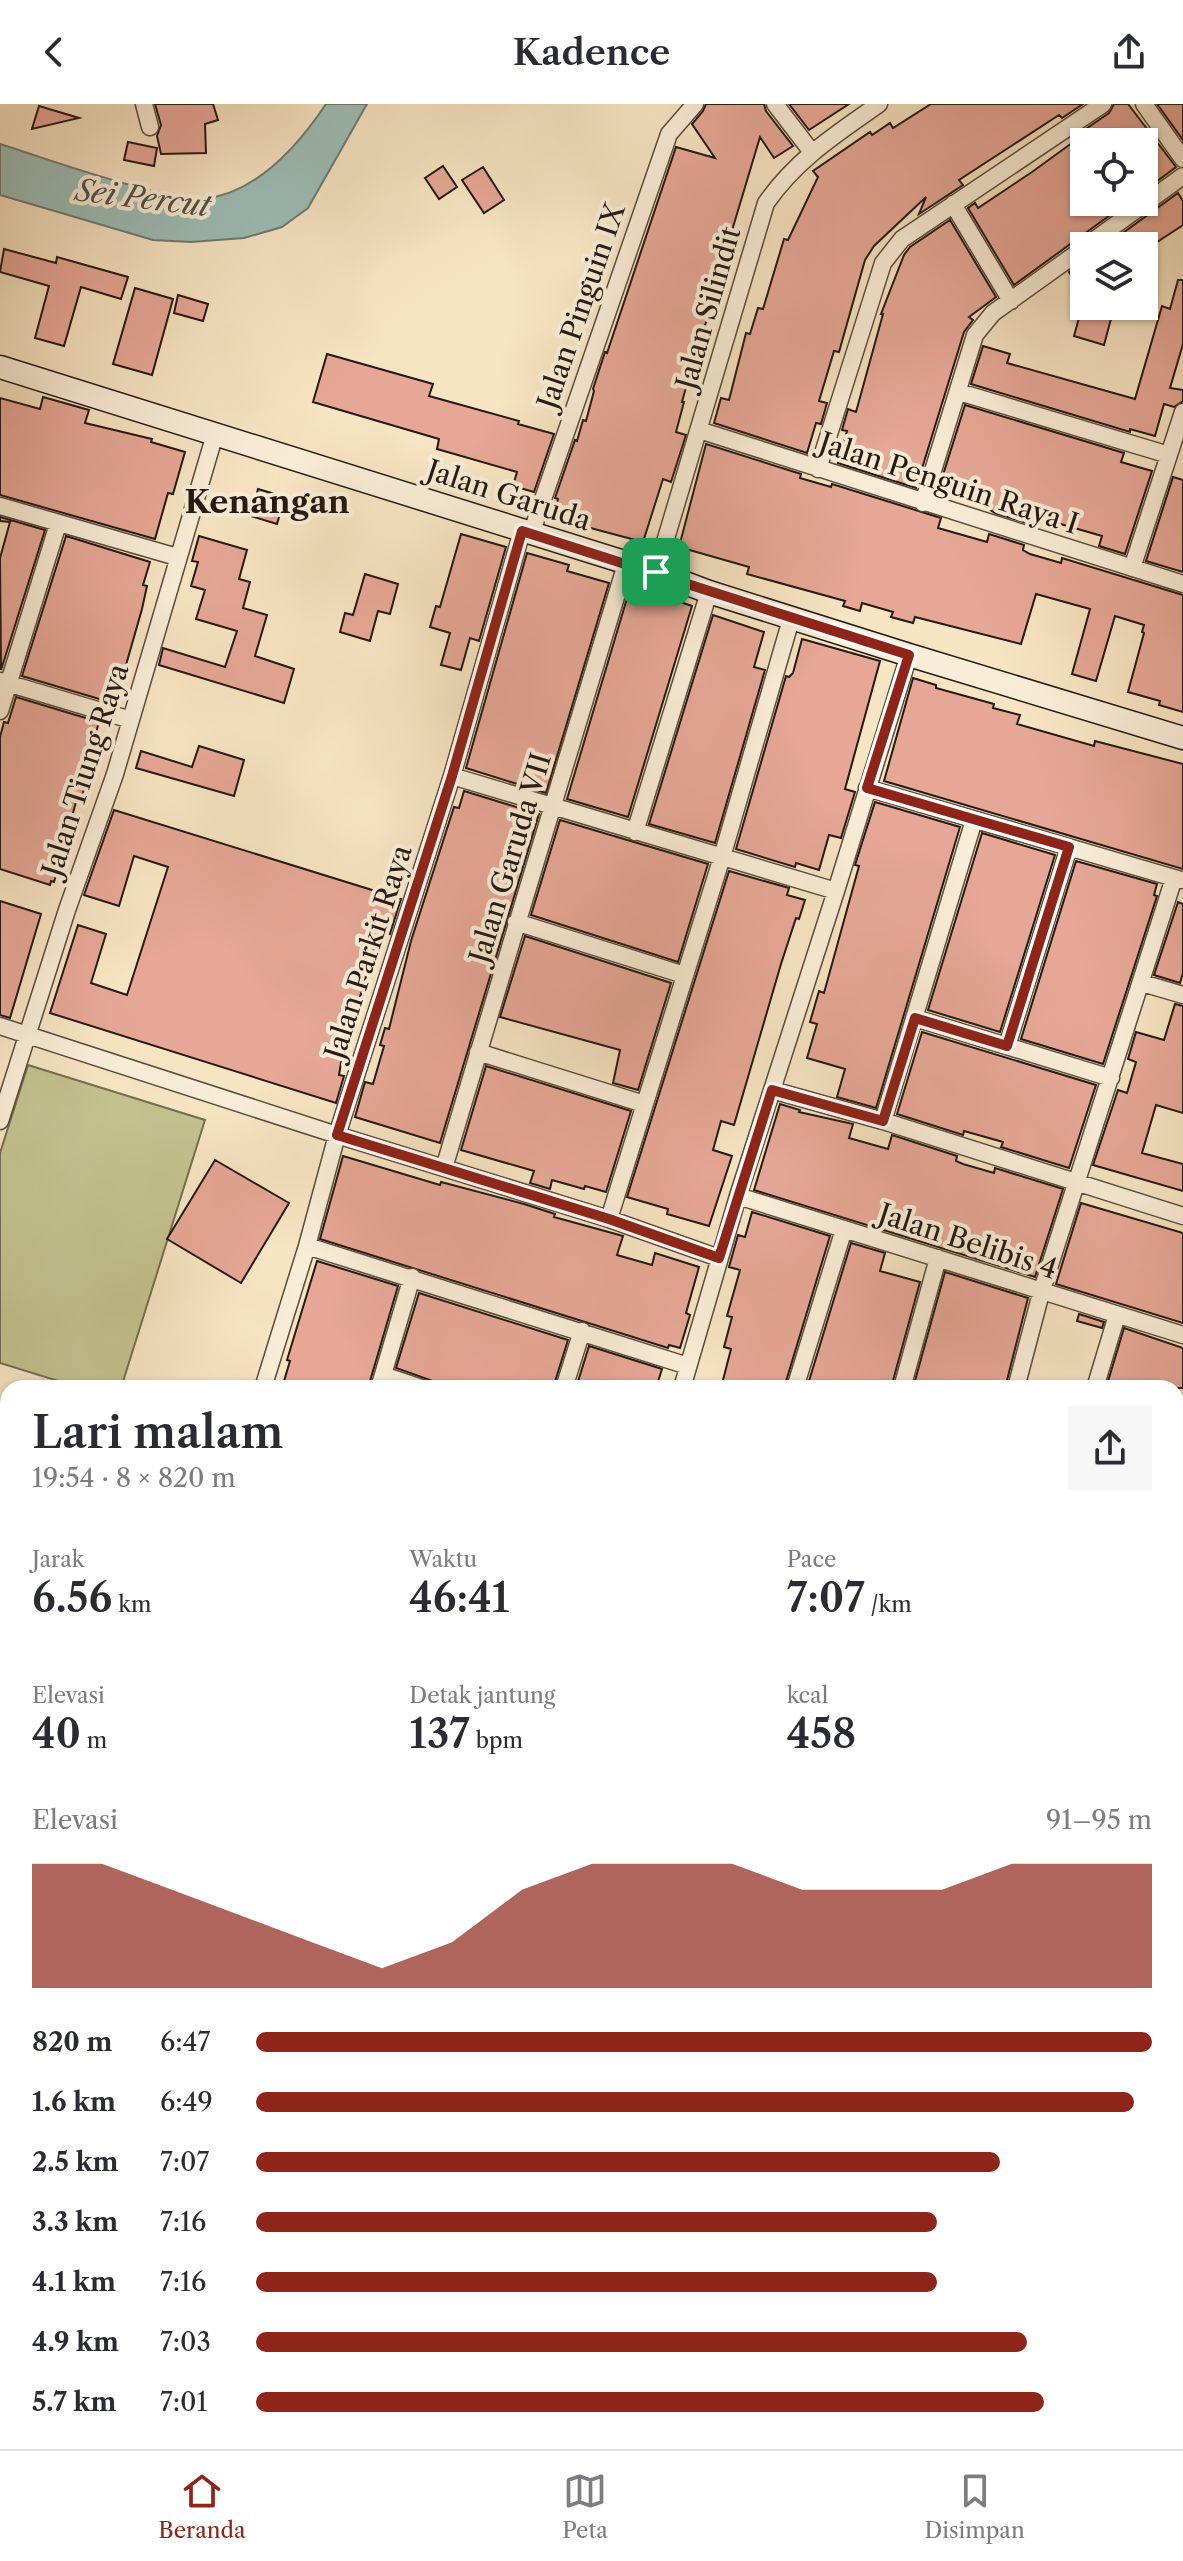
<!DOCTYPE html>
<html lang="id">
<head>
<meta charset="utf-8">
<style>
  :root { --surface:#fff; --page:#f7f7f7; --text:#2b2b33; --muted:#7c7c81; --line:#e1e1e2; --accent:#8f2418 }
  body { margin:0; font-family:"Libre Caslon Text",serif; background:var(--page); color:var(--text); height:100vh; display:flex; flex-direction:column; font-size:30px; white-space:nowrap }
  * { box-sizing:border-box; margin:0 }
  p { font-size:26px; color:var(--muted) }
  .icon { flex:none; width:44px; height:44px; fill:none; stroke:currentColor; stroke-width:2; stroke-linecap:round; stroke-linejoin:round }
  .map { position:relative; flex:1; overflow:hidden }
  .panel { position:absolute; left:0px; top:1276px; width:1184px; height:1070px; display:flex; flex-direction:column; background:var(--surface); border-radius:24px 24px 0 0; box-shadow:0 2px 6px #0004 }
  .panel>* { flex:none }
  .buttons { position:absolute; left:1070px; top:24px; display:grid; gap:16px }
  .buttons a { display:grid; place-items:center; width:88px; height:88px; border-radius:0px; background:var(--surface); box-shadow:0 2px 6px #0004; font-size:40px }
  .pin { position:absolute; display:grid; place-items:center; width:68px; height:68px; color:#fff; margin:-34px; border-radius:16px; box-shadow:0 4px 12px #0006 }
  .round { display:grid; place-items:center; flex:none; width:84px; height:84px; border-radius:0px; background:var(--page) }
  .summary { display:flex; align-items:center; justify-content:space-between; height:136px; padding:0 32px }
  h1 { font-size:44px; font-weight:600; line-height:60px }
  .figures { display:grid; grid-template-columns:repeat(3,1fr); gap:12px; height:136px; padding:8px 32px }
  .figures div { display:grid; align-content:center }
  .figures b { font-size:40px; font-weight:600 }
  .figures small { font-size:22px; font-weight:400 }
  .figures p { font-size:22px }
  .chart { height:224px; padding:16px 32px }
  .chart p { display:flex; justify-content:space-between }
  .chart svg { width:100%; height:144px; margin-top:8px; fill:var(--accent); opacity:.7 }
  ul { padding:0 32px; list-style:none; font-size:26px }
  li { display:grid; grid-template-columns:128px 96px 1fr; align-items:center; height:60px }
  li i { height:20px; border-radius:10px; background:var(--accent) }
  header { display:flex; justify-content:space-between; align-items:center; height:104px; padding:0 32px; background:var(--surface); font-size:36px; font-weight:600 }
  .tab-bar { display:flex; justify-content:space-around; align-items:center; height:112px; border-top:2px solid var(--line); background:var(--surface); font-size:22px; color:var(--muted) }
  .tab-bar a { display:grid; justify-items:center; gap:4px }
  .tab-bar .current { color:var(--accent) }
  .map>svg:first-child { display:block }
</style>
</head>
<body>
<header><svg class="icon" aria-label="back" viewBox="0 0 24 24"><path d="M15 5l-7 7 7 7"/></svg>Kadence<svg class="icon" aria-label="share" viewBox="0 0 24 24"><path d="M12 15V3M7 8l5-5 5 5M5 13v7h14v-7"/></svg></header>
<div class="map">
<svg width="1183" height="2345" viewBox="0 0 1183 2345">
  <rect width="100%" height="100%" fill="#f7e4c2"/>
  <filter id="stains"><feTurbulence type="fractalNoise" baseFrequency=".0025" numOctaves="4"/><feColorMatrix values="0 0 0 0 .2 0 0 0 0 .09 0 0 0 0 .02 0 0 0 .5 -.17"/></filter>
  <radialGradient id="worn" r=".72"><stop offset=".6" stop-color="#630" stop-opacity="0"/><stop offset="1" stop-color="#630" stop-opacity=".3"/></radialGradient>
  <path fill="#c2c28f" stroke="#746e50" stroke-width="2" d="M28,961L205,1016L121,1284H81L0,1259V1049Z"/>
  <path fill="#9dbeb7" stroke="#6d7c74" stroke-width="2" d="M326,0H367L308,104L282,123L244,134L191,138L153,136L0,91V40C47,55 94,72 142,84C160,89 183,97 202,95C256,90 298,42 326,0Z"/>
  <path fill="#e6a796" stroke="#251910" stroke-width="2" d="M155,0H213L218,16L205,20L206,49L161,50L157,32L161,21Z
    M706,0H764L766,7L793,42L774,54L760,33L716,180L723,182L717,203L711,201L704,225H702L682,298H684L676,328L686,331L671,378L663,375L643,438L553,414L558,395L555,394L575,336L577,337L583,316L586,317L594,287L593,285L605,248L607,249L676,43L715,54L692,20L703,7Z
    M789,0H849L809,26Z
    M931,0H1083L1062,14L1059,11L959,76L963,81L919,110L926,93L874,142L865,156L839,248L834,247L819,297L827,299L821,320L816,319L807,349L714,319L721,294L729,296L746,229L750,230L758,204L763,205L784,135L788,136L818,73L813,67L870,28L872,31L890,19L893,24Z
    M1114,0H1128L1176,63L1144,87V38H1084V98H1128L1014,181L968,104L975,99L978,104L1032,68L1076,36L1074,33L1109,9Z
    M1157,0H1183V36Z
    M39,2L79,14L32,25Z
    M128,38L157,44L154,62L124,56Z
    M443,62L457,83L439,95L425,74Z
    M483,63L504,96L484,109L462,76Z
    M1178,89L1183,97V121L1151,142H1105Z
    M950,116L996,193L969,213L973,216L964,228L916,384L838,359L847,327L842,326L848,305L856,308L883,210H881L904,151L910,143Z
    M4,145L56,159L57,153L128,173L121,195L81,183L64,242L35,234L49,182L0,168Z
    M1084,158V191L1069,168Z
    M1178,176H1183V240L1170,284L1183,286V297L1174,303L1164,300L1155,332L1130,325V328L971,280L983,242L1010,250L1007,259L1135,295L1162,202L1170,205Z
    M135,184L173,195L152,271L113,260Z
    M178,191L208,200L203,217L174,209Z
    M1082,203L1112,211L1104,241L1074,232Z
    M327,250L433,280L429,292L519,317L518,320L554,330L534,388L513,382L517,368L437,345L439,335L313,298Z
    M43,293L89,306L85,319L152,335L151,338L185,348L173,390L168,389L155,435L0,391V294L40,305Z
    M965,301L1124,349L1121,358L1152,367L1125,450L1099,442L1102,432L1057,419L1056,423L1031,416L1030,420L995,409L989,405L991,399L948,388L947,393L937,390Z
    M706,340L801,370L800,374L831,383L832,380L941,414L938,424L987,438L989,430L1024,441L1023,446L1030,450L1061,459L1062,454L1183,491V608L1159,601L1160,597L1128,588L1144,529L1142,528L1144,521L1115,512L1096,577L1072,570L1090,505L1036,490L1021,540L915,513L913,519L891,513L893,508L862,499L860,507L843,502L845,497L747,470L749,463L679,443Z
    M1173,373L1183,376V468L1146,457Z
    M258,385L285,393L277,420L251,412Z
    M0,413L45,426L1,566L0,454L10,418L0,417Z
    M461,430L506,443L479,537L470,534L461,566L441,561L450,529L430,523L436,502L440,503Z
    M66,432L150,458L143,481L147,482L142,505L124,568L115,565L106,597L22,572Z
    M199,432L247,446L239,475L250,478L243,504L267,511L255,552L294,565L284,599L159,561L163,544L225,563L237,527L196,515L205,486L191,482L198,458L192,457Z
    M527,449L569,461L567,467L609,479L546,689L466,664Z
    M365,470L398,480L390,510L378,507L370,537L340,528L345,509L353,511Z
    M631,481L692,502L628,713L567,695Z
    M713,511L764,528L754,563L765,566L715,739L649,720Z
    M802,535L880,557L845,685L855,688L841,734L829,731L819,766L796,759L795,763L736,745L786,572L789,573L793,569Z
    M913,574L936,581V584L994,600L993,604L1020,611L1017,620L1094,642L1095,637L1183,660V765L884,677Z
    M16,593L99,618L84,670L88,671L80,699L76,698L54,778L51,777L50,781L0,765V633L4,618L8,619Z
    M199,642L244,656L234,692L136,664L141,647L192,663Z
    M464,687L539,710L440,1039L355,1013L365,978L373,980L384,942L380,941L385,924L389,925L411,837L454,703L459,704Z
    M875,698L960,723L876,1004L837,993L845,965L807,954L817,920L810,918L819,887L824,889L859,762L855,761Z
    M114,706L401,795L390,830L379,827L341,959L339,971L344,972L336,999L50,909L78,821L106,830L91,879L127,891L168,763L134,752L119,802L84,791Z
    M560,716L708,760L678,858L531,811Z
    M982,729L1055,751L1000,928L928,906Z
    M1076,757L1157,780L1154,791L1157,792L1103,960L1021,935Z
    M729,767L789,784L787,791L805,796L799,815L796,814L781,860L734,1021L721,1017L713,1046L732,1052L709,1122L667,1110L668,1105L627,1093Z
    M0,797L41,810L10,914L0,911Z
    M1178,798L1183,800V869L1180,879L1154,871Z
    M525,832L671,879L638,986L613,979L620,946L500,913Z
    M1175,900L1183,902V1009L1156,1001L1142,1049L1183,1060V1087L1093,1061L1118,986L1127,989L1136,958L1128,955L1136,928L1164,936Z
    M922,928L1096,981L1069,1064L1001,1043L1003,1038L964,1027L963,1031L897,1010Z
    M486,962L631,1007L606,1088L585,1082L584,1085L552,1076L550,1085L530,1079L534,1067L461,1046Z
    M780,1000L800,1006L799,1008L853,1020L849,1034L888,1045L892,1031L957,1052L956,1057L963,1060L994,1069L995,1064L1063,1085L1035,1173L754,1086Z
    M343,1052L440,1081L441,1078L524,1100L555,1110L554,1113L623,1132L617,1151L652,1161L655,1149L699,1163L686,1209L690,1211L680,1244L669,1241L668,1244L320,1135Z
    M215,1056L289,1099L241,1179L167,1135Z
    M1081,1099L1183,1129V1219L1056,1180Z
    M752,1108L830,1132L784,1284H735L722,1280L731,1245L724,1243L732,1213L727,1212L740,1166L729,1163L738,1131L745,1133Z
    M851,1139L885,1149L880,1167L920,1178L891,1284H835L809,1277Z
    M317,1157L398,1182L368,1284H282L290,1257L287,1256Z
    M945,1168L1028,1194L1005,1284H913Z
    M419,1189L568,1236L553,1284H452L396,1264Z
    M1079,1210L1104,1218L1102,1224L1077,1217Z
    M1124,1224L1183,1244V1284H1106Z
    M589,1242L662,1265L656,1284H576Z"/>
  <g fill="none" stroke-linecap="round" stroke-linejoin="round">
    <defs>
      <path id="street" d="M144,0L150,23
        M775,0L811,47
        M1144,0L1183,55
        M953,100L1011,197
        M1086,142L1183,72
        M959,288L1169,351
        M699,326L1183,480
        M818,365L883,159L902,135L1103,0
        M923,399L975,231L993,209L1084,144
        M0,402L177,453
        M531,430L669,30L695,0
        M1132,464L1183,308
        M656,468L766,99C797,55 835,31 879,0
        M0,577L131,616
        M0,607L58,420
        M452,672L836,787
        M867,684L1181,776
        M635,728L709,488
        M516,818L684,871
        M1142,879L1183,891
        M915,914L1111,974
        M0,922L337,1031L609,1115L719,1154
        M1007,942L1069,743
        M478,948L644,1000
        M772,986L883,1017L1183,1112
        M0,1017L67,806L115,670L215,330
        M883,1017L974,716
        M444,1064C503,862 566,662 626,460
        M738,1092L1183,1231
        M609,1115L722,753L792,512
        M307,1142L688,1262
        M383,1271L422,1284
        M263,1284L307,1142L337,1031L452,672L522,427
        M379,1284L412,1173
        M564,1284L582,1227
        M682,1284L738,1092L836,787L909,551
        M795,1284L844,1125
        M902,1284L938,1154
        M1016,1284L1041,1189L1174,774
        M1095,1284L1117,1211
        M1176,1361L1183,1338
        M0,1382L4,1368
        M1176,1562L1183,1565
        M0,1651L8,1624
        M0,1797L8,1798
        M1176,1848L1183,1825
        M1176,1983L1183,1985
        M1176,2089L1183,2091
        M0,2138L8,2140
        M0,2236L8,2208
        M881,2338L909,2345
        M507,2345L509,2338
        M561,2345L563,2338
        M1097,2345V2338"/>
      <path id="secondary" d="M0,263L656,468L709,488L909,551L1183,634"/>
    </defs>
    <use href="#street" stroke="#5a4c3c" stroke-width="19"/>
    <use href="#secondary" stroke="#251910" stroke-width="25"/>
    <use href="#street" stroke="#faedd7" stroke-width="16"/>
    <use href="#secondary" stroke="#faedd7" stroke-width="22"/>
    <defs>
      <path id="rail" d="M0,1864L8,1865
        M0,1886L8,1887
        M1176,2048L1183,2049
        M1176,2072L1183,2073"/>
    </defs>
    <use href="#rail" stroke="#251910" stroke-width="9"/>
    <use href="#rail" stroke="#faedd7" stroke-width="6" stroke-dasharray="18" stroke-linecap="butt"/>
  </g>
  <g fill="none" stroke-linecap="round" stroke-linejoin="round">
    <defs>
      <path id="route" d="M522,427L909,551L867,684L1069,743L1007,942L915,914L883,1017L772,986L719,1154L609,1115L337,1031L452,672Z"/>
    </defs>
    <use href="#route" stroke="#fff" stroke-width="16"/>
    <use href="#route" stroke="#8f2418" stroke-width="10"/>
  </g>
  <g text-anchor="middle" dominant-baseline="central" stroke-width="8" stroke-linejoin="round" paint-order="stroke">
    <g font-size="28" fill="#251910" stroke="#faedd7">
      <text transform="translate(581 202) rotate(-71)">Jalan Pinguin IX</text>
      <text transform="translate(708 204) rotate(-74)">Jalan Silindit</text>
      <text transform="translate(949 379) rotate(18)">Jalan Penguin Raya I</text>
      <text transform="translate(509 391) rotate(18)">Jalan Garuda</text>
      <text transform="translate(85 666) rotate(-72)">Jalan Tiung Raya</text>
      <text transform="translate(510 754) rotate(-73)">Jalan Garuda VII</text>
      <text transform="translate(368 848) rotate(-72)">Jalan Parkit Raya</text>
      <text transform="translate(968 1137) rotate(18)">Jalan Belibis 4</text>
    </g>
    <g font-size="30" font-style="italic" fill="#4f534a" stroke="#faedd7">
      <text transform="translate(143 94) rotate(7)">Sei Percut</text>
    </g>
    <g font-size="32" font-weight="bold" fill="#251910" stroke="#faedd7">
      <text x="267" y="397">Kenangan</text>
    </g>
  </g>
  <rect width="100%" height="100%" filter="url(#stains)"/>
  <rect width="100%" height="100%" fill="url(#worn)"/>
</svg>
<div class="buttons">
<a><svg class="icon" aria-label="locate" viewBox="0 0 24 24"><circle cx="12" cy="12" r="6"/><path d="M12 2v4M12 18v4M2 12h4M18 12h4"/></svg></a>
<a><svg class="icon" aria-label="layers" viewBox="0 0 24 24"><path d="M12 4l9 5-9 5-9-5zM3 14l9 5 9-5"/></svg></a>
</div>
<div class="pin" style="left:656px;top:468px;background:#1e9e55"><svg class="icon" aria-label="arrive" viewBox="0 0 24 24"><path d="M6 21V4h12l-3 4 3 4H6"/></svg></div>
<section class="panel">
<div class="summary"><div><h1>Lari malam</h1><p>19:54 · 8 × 820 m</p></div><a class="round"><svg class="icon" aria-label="share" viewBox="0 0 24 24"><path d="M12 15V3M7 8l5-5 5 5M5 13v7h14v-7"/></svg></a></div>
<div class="figures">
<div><p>Jarak</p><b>6.56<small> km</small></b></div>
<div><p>Waktu</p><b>46:41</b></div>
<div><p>Pace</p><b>7:07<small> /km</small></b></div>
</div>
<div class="figures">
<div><p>Elevasi</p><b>40<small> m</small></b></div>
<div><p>Detak jantung</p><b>137<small> bpm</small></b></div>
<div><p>kcal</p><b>458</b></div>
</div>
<div class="chart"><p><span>Elevasi</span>91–95 m</p>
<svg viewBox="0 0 160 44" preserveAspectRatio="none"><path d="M0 44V6L10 6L20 14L30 22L40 30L50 38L60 30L70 14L80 6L90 6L100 6L110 14L120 14L130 14L140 6L150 6L160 6V44z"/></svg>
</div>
<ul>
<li><b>820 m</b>6:47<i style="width:100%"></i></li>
<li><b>1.6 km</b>6:49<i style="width:98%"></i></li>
<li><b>2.5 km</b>7:07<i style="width:83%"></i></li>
<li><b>3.3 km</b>7:16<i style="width:76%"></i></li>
<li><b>4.1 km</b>7:16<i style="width:76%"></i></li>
<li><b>4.9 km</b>7:03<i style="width:86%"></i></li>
<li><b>5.7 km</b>7:01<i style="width:88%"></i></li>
</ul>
</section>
</div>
<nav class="tab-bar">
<a class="current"><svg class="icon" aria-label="home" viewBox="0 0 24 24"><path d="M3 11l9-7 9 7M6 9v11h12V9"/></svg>Beranda</a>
<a><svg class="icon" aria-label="map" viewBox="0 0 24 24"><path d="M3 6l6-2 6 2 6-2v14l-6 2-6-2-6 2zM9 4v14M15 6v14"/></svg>Peta</a>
<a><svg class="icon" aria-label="saved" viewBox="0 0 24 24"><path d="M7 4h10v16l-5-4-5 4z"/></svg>Disimpan</a>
</nav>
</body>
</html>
